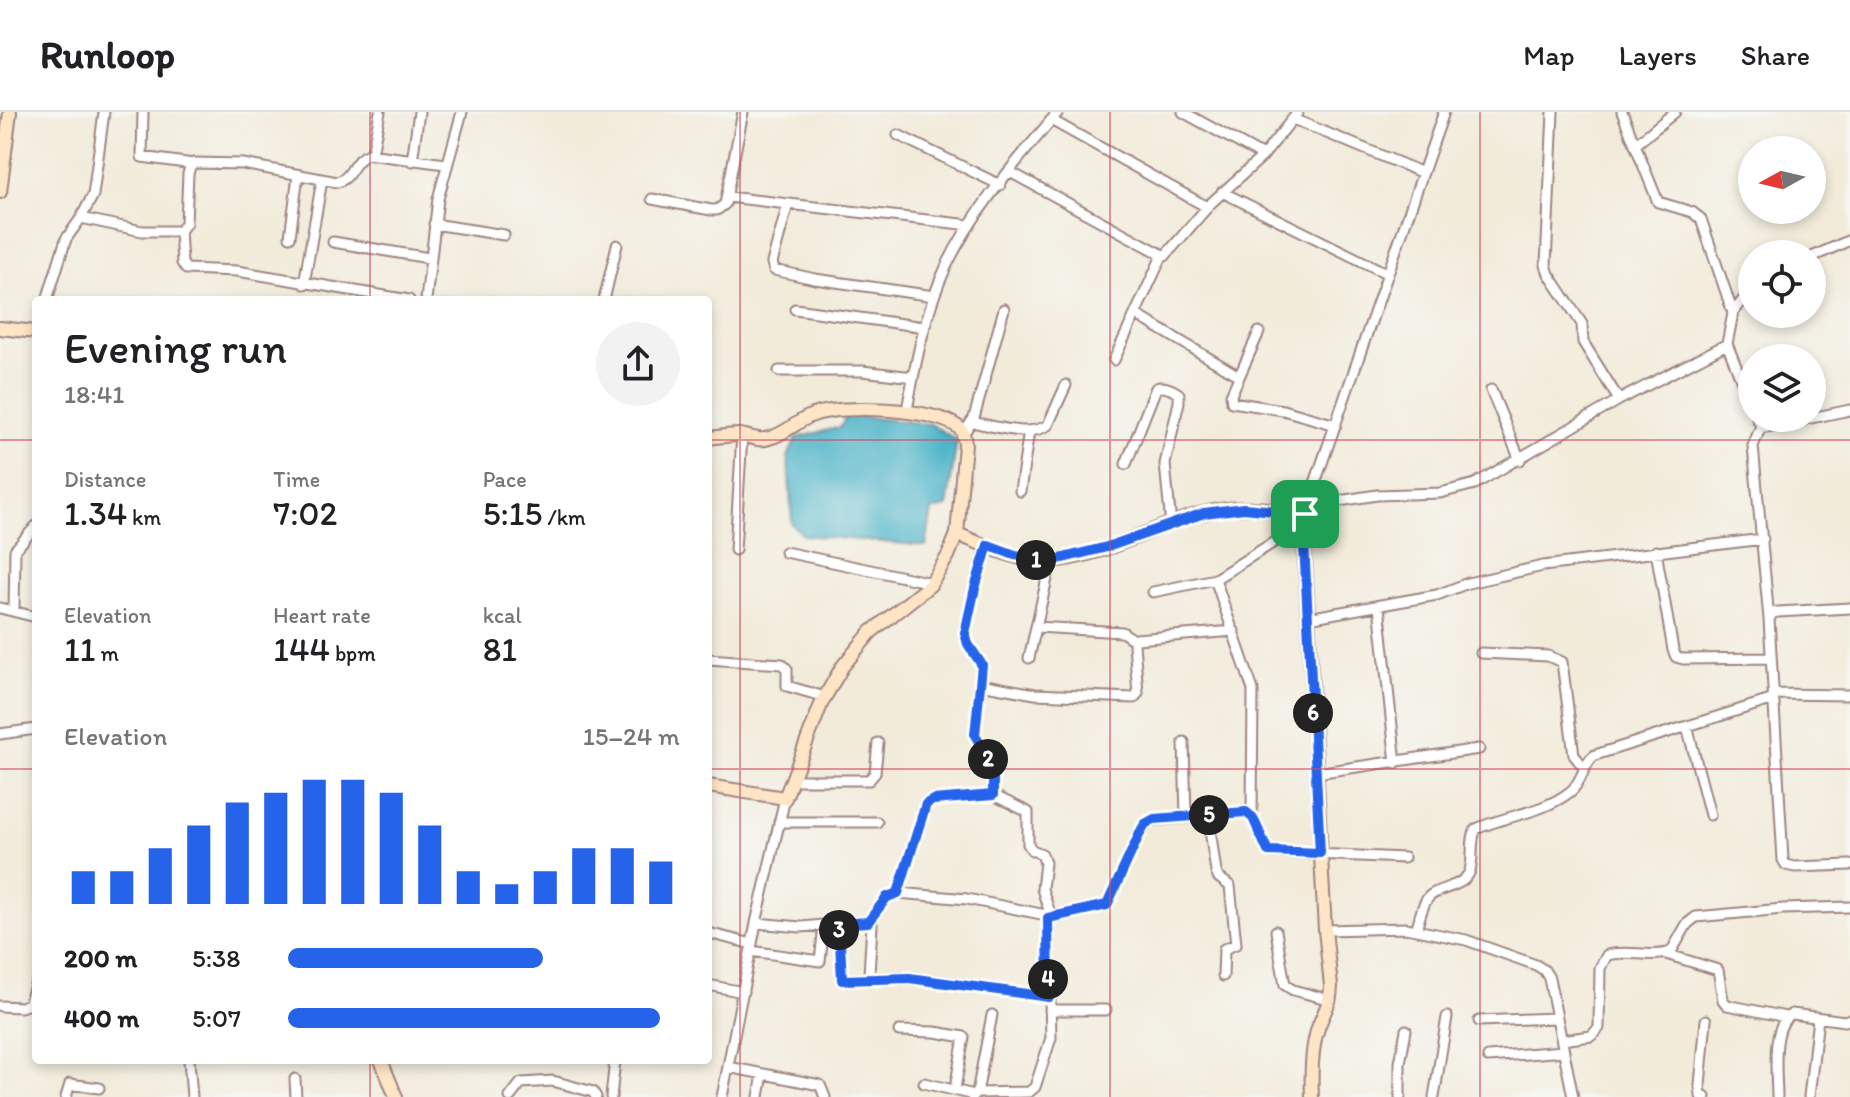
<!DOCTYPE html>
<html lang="en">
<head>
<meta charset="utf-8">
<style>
  :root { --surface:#fff; --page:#f2f2f2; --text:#202124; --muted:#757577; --line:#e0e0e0; --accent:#2563eb }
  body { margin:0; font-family:Itim,sans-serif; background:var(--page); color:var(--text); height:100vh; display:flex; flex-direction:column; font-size:30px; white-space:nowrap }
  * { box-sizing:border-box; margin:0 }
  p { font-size:26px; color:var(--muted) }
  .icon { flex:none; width:44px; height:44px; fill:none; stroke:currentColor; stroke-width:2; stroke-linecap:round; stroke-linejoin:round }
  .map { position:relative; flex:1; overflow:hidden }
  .drawer { position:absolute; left:32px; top:184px; width:680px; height:768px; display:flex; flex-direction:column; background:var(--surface); border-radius:8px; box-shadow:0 4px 12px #0003 }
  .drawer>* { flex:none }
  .needle { width:52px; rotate:262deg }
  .controls { position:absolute; left:1738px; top:24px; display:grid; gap:16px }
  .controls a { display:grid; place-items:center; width:88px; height:88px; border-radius:50%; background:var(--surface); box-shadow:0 4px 12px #0003; font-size:40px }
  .pin { position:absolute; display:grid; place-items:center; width:68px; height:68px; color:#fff; margin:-34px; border-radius:16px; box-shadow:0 4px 12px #0006 }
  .km { position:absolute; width:40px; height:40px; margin:-20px; border-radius:50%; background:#222; color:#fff; font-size:22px; line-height:40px; text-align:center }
  .round { display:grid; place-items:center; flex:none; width:84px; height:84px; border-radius:42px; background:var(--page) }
  .summary { display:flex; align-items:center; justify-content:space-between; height:136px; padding:0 32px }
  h1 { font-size:44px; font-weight:600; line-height:60px }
  .stats { display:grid; grid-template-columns:repeat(3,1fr); gap:12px; height:136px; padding:8px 32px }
  .stats div { display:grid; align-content:center }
  .stats b { font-size:34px; font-weight:600 }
  .stats small { font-size:22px; font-weight:400 }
  .stats p { font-size:22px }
  .chart { height:224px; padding:16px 32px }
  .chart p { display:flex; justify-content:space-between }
  .chart svg { width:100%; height:144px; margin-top:8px; stroke:var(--accent); stroke-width:6 }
  ul { padding:0 32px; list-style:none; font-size:26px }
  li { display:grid; grid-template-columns:128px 96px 1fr; align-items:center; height:60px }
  li i { height:20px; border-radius:10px; background:var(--accent) }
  header { display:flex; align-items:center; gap:48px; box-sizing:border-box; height:112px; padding:0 40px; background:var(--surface); border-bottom:2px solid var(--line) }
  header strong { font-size:38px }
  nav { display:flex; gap:44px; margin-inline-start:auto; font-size:28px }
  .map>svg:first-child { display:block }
</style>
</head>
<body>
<header>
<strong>Runloop</strong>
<nav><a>Map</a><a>Layers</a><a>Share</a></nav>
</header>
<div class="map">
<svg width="1850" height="985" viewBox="0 0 1850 985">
  <rect width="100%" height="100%" fill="#f6f6f2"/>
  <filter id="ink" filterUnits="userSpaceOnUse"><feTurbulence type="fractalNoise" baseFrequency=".0125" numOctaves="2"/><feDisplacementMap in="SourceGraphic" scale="16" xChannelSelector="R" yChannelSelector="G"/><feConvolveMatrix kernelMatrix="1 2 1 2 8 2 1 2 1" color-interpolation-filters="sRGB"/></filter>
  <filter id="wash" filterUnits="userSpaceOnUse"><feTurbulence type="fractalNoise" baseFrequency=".006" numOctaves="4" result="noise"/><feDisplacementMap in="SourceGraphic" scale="32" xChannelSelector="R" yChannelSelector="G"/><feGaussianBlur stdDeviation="1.8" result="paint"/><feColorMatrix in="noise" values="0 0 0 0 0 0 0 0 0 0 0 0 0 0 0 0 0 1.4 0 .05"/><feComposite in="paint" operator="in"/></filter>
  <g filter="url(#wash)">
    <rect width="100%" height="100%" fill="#f2ebda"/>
    <path fill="#49b2c8" stroke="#4a687a" stroke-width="2" d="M846,303L930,312L957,328L947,395L932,398L926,434L803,423L792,412L788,345L796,326L841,315Z"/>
  </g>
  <g filter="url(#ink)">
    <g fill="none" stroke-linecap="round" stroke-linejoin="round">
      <defs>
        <path id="street" d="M143,0L142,45L193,52
          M1183,0L1263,44
          M1553,0L1546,153L1549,162L1582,212L1583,230L1619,288
          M1622,0L1658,90L1692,100L1701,107L1733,201
          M1293,7L1423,61
          M1051,8L1207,95
          M898,23L1000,73
          M1635,33L1675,0
          M372,42L380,0
          M412,49L419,0
          M1010,60L1165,144L1211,91L1263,44L1298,0
          M1222,80L1388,162
          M728,85L970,113
          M652,87L711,98H717L725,92L743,0
          M788,92L772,151L774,158L815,167L934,184
          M81,106L142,119H180L186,111L188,62L190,55L194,51L243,52L337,70C352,67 352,48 368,42L446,52
          M434,112L504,123
          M180,119L182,151L186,157L237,159L409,188
          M290,125L298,63
          M333,130L429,146
          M1812,145L1850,128
          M304,172L322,68
          M47,188L66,127L81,106L93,83L104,0
          M426,188L438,87L462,0
          M604,188L617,133
          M795,197L924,215
          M1135,202L1239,264
          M1259,220L1231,283L1232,290L1283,298L1336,313
          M1727,232L1752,294
          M1114,248L1162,144
          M779,259H862L913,265
          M1491,278L1520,348
          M907,298C916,249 925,200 946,155C973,98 1018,48 1058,0
          M1757,306L1761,314L1767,315L1850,298
          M972,310C994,314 1029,326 1048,313L1066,273
          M1761,314L1753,334L1769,507
          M963,322L974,306L1004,197
          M1126,352L1156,276C1164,273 1172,277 1179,282V290L1165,352L1171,413
          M1020,379L1029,319
          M1307,394L1377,383L1440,381L1475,372L1619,288L1727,232L1733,201L1752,176
          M1306,397L1444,0
          M988,433L975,476L965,521L968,532L982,553L975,623L993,655V683L1028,700V732L1032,738L1042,742L1045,751L1042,777L1051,804
          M735,438L742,323
          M1656,439L1673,538L1676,545L1683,547L1771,546
          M785,440L932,471
          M1215,467L1253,578L1252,703
          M1153,480L1215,467L1303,412
          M1379,494L1396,651
          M0,496L36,505
          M1850,496L1778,500L1773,501L1769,507L1783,748L1786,753L1795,755L1850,753
          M14,499L15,438L36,414
          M1308,506L1437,483L1468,471L1543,454L1763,427
          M1036,515L1122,520L1134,528
          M1481,541L1548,544L1562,550L1574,643L1585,657
          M1029,546L1051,449
          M708,547L782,552L787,557V574L825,585
          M980,572L1035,582L1134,586L1138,581L1134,532L1136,527L1234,519
          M1773,582L1850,583
          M1687,614L1710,703
          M0,622L36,617
          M1184,630L1186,705
          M1316,661L1479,637
          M792,668H869L875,661L878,631
          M1208,703L1216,760L1218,765L1230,774L1236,832L1224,837L1223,864
          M779,710H877
          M898,781L926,692L933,688L993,683
          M868,810L887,785L898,781L967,787L1051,804
          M756,811L801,815L868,809L872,813L869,862L871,866H916L1049,885
          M839,812L842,868L871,866
          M1416,817C1420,808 1422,789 1431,783C1443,775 1463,774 1469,761C1475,747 1469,730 1476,717C1507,703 1544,701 1571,679C1583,669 1583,651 1595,643L1774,587
          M1325,818L1406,816L1466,828L1536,853L1544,858L1549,866L1573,985
          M1276,819L1285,873L1293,878L1331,888
          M708,821L752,832
          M751,839L820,849L824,814
          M1666,842L1718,858L1723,888L1727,893L1786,905
          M708,873L743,880
          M0,894L21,895L29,892L36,870
          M1050,898H1106
          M1479,909L1557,906
          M899,919L935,920L964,925L955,977
          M1562,928L1591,924L1599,916L1600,856L1607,843C1628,837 1651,847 1671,840L1687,812L1696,805L1783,797L1850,795
          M1488,945L1564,939
          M189,948L192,985
          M728,955L820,973L825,985
          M295,967L296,985
          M924,971L974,983
          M977,981L992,903
          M66,985L70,972L99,976
          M510,985L521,971L553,969L593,980L596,985
          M611,985L615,948
          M722,985L756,811L785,686
          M759,985L763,962
          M972,985L977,981L1029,980L1035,975L1051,926L1048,806L1107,793L1141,719L1150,709L1246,700L1253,706L1267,738L1270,740L1404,746
          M1400,985V951L1406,918
          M1434,985L1447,905
          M1705,985L1701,984L1700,973L1706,908
          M1777,985C1777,964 1770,912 1792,902L1845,909L1850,907
          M1809,985L1818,906"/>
        <path id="secondary" d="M0,80L10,0
          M0,216L36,220
          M708,326C718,325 729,323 739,323C750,324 759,330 769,326C786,322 798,308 813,303C843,292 932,296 958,315C964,319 964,326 965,332L957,422C985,433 1019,451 1050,449C1109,445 1162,407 1219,398C1248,393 1276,398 1305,402L1303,412L1325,818L1331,874C1331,891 1323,901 1318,916C1311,937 1311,963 1312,985
          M708,674L785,686L822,590L842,555L871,520L930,473L948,444L957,422
          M381,948L396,985"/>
      </defs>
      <use href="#street" stroke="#9e8582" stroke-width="13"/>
      <use href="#secondary" stroke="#9e8582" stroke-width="16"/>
      <use href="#street" stroke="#fff" stroke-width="9"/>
      <use href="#secondary" stroke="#fee5c5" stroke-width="12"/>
    </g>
  </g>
  <g fill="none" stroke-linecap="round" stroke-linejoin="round" filter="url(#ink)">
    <defs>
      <path id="route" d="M1244,396L1305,402L1303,412L1320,741L1268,739L1253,706L1246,700L1154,707L1145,712L1141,719L1107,793L1048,806L1049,885L909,866L842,868L839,812L868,810L887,785L898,781L926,692L933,688L993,683V655L975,623L982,553L968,532L965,521L975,476L988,433L1015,443L1051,449L1107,435L1204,401Z"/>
    </defs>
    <use href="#route" stroke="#fff" stroke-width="16"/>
    <use href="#route" stroke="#2563eb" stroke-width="10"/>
  </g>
  <path fill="none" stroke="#d1495b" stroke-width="2" stroke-opacity="0.55" d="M370,0V188M740,0V985M1110,0V985M1480,0V985M0,328H36M708,328H1850M0,657H36M708,657H1850M370,948V985"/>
</svg>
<div class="controls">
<a><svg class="needle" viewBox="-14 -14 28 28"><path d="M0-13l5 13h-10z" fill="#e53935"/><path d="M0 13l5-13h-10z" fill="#757577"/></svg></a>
<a><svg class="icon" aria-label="locate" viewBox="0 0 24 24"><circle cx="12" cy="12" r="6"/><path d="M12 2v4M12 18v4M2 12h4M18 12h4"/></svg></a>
<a><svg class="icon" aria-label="layers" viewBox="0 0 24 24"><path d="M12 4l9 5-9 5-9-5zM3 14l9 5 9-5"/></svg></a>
</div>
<div class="pin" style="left:1305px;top:402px;background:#1e9e55"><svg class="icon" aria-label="arrive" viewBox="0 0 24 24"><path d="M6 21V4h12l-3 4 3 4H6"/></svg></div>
<b class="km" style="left:1036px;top:448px">1</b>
<b class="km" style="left:988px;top:647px">2</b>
<b class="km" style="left:839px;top:818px">3</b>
<b class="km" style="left:1048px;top:867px">4</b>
<b class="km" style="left:1209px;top:703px">5</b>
<b class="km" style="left:1313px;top:601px">6</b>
<section class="drawer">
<div class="summary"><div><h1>Evening run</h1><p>18:41</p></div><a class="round"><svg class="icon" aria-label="share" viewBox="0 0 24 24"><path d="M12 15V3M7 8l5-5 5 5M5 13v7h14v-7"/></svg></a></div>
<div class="stats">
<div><p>Distance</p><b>1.34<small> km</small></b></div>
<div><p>Time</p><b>7:02</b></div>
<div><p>Pace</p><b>5:15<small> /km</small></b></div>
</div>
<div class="stats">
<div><p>Elevation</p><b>11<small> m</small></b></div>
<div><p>Heart rate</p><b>144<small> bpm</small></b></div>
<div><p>kcal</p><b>81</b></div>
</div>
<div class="chart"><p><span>Elevation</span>15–24 m</p>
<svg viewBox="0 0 160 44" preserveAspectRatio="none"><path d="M5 44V34M15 44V34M25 44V27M35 44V20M45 44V13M55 44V10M65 44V6M75 44V6M85 44V10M95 44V20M105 44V34M115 44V38M125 44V34M135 44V27M145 44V27M155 44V31"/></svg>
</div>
<ul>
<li><b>200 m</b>5:38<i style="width:65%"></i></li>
<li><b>400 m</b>5:07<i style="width:95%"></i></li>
</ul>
</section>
</div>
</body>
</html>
